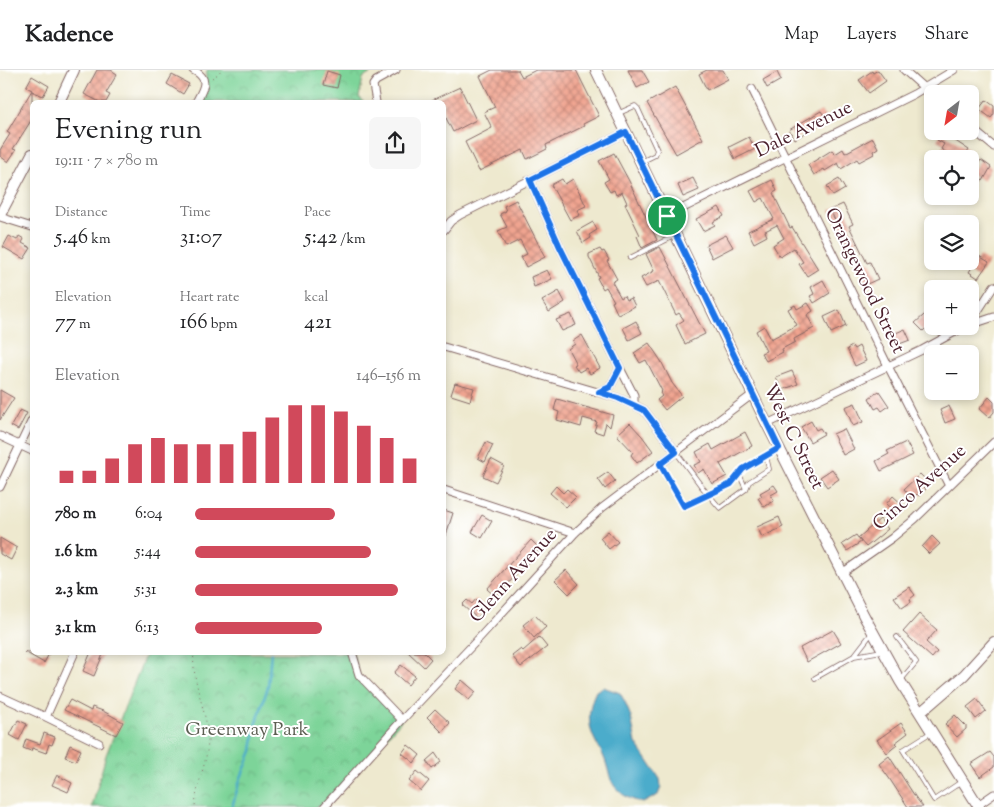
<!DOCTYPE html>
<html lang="en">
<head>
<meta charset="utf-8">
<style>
  :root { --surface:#fff; --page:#f6f6f6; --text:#202124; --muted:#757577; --line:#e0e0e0; --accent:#d1495b }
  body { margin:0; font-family:"Sorts Mill Goudy",serif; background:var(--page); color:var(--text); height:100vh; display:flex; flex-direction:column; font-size:19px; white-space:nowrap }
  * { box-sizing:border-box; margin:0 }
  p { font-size:16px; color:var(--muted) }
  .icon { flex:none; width:28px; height:28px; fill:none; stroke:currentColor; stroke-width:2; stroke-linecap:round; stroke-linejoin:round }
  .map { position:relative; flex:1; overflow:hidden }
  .sheet { position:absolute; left:30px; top:30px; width:416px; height:555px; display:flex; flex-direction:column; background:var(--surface); border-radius:8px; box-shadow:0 2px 8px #0003 }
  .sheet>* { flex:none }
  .needle { width:32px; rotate:211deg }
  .buttons { position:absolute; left:924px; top:15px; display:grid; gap:10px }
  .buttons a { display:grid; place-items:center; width:55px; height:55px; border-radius:8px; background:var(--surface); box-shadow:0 2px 8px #0003; font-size:25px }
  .pin { position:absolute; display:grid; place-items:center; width:42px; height:42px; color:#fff; margin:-21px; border:2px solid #fff; border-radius:50%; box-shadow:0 1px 5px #0007 }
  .round { display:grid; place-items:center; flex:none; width:52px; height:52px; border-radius:8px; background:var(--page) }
  .summary { display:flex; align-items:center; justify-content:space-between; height:85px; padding:0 25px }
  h1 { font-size:28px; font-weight:600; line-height:38px }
  .figures { display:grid; grid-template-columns:repeat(3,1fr); gap:8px; height:85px; padding:5px 25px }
  .figures div { display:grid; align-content:center }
  .figures b { font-size:21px; font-weight:600 }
  .figures small { font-size:14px; font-weight:400 }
  .figures p { font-size:14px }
  .chart { height:140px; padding:10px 25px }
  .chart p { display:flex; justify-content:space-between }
  .chart svg { width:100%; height:90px; margin-top:5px; stroke:var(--accent); stroke-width:6 }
  ul { padding:0 25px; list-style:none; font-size:16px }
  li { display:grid; grid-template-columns:80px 60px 1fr; align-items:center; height:38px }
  li i { height:12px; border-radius:6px; background:var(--accent) }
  header { display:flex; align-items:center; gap:30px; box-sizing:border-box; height:70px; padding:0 25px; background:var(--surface); border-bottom:1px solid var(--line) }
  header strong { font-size:24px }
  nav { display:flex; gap:28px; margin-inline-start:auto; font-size:18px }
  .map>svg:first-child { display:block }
</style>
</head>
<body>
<header>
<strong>Kadence</strong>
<nav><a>Map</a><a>Layers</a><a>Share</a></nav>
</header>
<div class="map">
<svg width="994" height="737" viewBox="0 0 994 737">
  <defs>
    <pattern id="park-crowns" width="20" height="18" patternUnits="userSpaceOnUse" patternTransform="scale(1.25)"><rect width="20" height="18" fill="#7dd499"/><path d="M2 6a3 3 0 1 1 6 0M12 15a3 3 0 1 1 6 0" fill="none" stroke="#6eb684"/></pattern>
    <pattern id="building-cross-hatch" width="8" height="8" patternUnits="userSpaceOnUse" patternTransform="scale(1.25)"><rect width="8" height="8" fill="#f0a490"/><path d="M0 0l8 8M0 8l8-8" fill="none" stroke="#c48576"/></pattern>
  </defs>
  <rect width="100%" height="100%" fill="#fff"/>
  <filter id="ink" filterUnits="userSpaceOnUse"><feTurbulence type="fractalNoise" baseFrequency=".02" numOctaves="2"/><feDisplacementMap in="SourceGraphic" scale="10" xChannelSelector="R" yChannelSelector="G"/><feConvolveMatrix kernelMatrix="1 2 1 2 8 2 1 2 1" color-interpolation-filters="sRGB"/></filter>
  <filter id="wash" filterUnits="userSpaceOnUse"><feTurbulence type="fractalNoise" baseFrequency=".0096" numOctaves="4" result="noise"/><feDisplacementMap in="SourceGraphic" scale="20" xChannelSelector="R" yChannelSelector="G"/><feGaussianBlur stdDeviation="1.12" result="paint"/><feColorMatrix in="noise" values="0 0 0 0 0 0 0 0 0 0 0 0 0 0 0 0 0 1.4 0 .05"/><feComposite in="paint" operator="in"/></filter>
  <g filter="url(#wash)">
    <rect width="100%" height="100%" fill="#eee9cf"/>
    <path fill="url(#park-crowns)" stroke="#647a62" d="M207,0H376L363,8L359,27L364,32H201Z
      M146,583H353L359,605L402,650L324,737H92L106,685Z"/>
    <path fill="#4baccb" stroke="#4a667b" d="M603,617L620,623L625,632L631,647L636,673L660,709L661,717L658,725L643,733C634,730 626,728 619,721C610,714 609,701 605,690C602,681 596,674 593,666C587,651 589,635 596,621Z"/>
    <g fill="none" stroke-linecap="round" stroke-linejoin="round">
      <path stroke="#4baccb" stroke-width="2.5" d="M232,737L240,710L252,681L255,659L268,616L271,582"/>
    </g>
    <g id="blocks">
      <path fill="url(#building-cross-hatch)" d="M97,0H111L117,4L106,23L110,25L106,32H100L84,24Z
        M492,0H518L522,7L536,0H576L599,46L583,54L584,56L546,75L547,79L527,89L523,80L479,101L465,72L492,58L484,42L495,37L480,6Z
        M628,0H642L649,12L637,18Z
        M707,0H723L728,9L707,20L699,4Z
        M878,0L886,11L869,23L859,10L872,1L873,3Z
        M327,1L340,5L337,18L323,15Z
        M777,2L781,10L767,18L763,10Z
        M172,5L189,14L183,24L167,14Z
        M32,6L49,16L43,26L32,21V49L13,79L16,80L8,92L0,86V80L10,64L7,62L32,20L26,17Z
        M460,17L476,50L453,62L444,44V32H428Z
        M675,17L703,69L676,84L647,33Z
        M986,30L994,36V44L991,48L979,39Z
        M821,41L827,50L795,69L789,60Z
        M942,62L969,80L963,89H955L941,79L944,74L937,70Z
        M749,67L755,79L735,89L729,77Z
        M873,68L878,78L873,81L874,84L859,92L857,89L841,99L838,93L825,101L824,99L814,105L808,95L832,80L835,84L843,79L845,83Z
        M614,83L629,111L657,170L642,178L637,166L640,165L625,134L627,133L622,122L616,125L614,120L610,122L604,112L609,109L599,91Z
        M981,90L991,97L983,111L971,103Z
        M693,108L699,120L683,127L678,115Z
        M562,109L565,114L573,109L586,136L577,140L580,145L570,150L551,115Z
        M839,109L845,119L833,126L827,116Z
        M772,110L777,121L773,123L790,158L792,157L818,199L807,206L799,194L803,192L794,178L780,187L773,175L784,168L777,155L765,161L767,166L754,173L748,161L774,149L763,128L756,132L750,121Z
        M516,130L545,187L526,197L521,187L527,184L520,170L506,177L498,161L507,157L500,144L506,141L504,136Z
        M843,134L853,154L849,156L867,193L870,192L878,209L867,214L830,140Z
        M719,137L724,146L713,152L715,155L703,161L696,149Z
        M593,152L597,160L589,165L591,168L583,173L577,161Z
        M726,165L733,177L712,188L706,175Z
        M9,166L17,170L19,166L24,169L22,173L31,178L24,189L3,177Z
        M660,177L705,264L685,274L676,255L684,250L679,243L676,245L659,211L646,217L641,208L654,201L646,184Z
        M600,179L602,182L604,181L609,190L607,191L617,209L612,212L621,228L624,226L626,230L631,228L635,236L618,245L612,232L614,231L606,217L603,219L597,208L599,207L589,187V184Z
        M979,186L989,192L978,208L969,202Z
        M547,200L552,209L534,217L531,207Z
        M823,210L830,223L814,233L810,226L814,224L811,217Z
        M559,221L565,232L549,242L542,231Z
        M808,233L813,241L807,245L814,258L794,269L795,272L782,279L783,282L766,291L761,283L766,281L756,261L764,256L771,269L797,255L788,239L795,235L797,239Z
        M932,238V253L923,261L915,253Z
        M839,240L846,256L831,263L824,247Z
        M571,244L576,255L562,261L556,250Z
        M636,251L642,263L629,270L623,258Z
        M905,259L910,270L894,276L889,266Z
        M582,265L600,298L590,304L586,298L579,302L574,295L576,294L568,279L575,274L573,271Z
        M649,273L661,291L672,313L682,326L665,340L657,330L662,326L660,323L662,321L646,290L640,293L634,283Z
        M852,276L854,279L859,276L866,291L855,296L847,279Z
        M792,301L798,314L782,320L776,307Z
        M455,313L474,318L470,331L451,325Z
        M0,320L14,328L0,350Z
        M879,321L889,336L882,341L879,337L875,339L869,328Z
        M989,327L994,332V342L989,348L979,339Z
        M557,329L613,345L610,357L606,353L603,364L594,361L597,352L583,348L581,357L557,350L559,342L554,340Z
        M855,333L863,352L853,356L845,337Z
        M949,336L955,349L945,353L940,340Z
        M20,340L27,343L18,360L11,356Z
        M811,351L816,360L820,358L824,364L810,372L801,357Z
        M630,353L642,366L653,381L637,393L631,385L633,382L618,366V364Z
        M844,359L854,379L843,385L833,364Z
        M745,362L752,376L720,394L727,406L712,414L704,399L698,403L694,395L701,392L696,382L710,374L713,380Z
        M486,372L493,375L485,392L478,388Z
        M906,372L913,385L881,401L876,391L889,384L887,381Z
        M491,389L504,396L496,412L483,406Z
        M832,399L839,409L827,417L820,407Z
        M608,402L615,411L605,419L598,409Z
        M920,404L929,413L924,417L926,419L919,426L917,424L912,428L904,419Z
        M774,415L778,421L771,425L774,431L764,437L758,428L762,426L760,423Z
        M556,416L563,423L567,419L576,427L566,437L550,423Z
        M893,426L903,435L896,443L886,434Z
        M444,440L453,443L445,468H444Z
        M482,445L492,451L482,468L472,462Z
        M779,447L783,457L762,467L757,457Z
        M880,449L888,459L866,477L858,468Z
        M608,461L618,472L609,479L600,468Z
        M856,465L861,472L847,481L842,474Z
        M932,466L940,474L929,484L922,477Z
        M0,468L17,478L11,490L0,484Z
        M531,470L540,479L496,527L487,519Z
        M566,500L579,514L569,524L555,510Z
        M909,517L915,525L910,529L911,532L902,538L894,527Z
        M476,529L486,538L477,548L462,535L467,530L472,534Z
        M919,544L937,560L926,572L937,582L932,588L903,562Z
        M535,545L546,557L534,568L523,555Z
        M833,560L841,573L807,592L800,578Z
        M539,567L547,577L521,597L512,586L521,579L523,581Z
        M25,582H50L44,593Z
        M91,582H104L94,606L83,601Z
        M408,582H424L431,589L424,597Z
        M401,595L415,606L408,615L394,603Z
        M462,610L476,622L469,630L455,619Z
        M977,629L986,641L976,649L967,637Z
        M70,630L91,641L92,637L103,641L123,652L116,665L64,640Z
        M435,639L450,653L442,662L427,647Z
        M955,645L966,656V659L957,667L945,654Z
        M18,650L27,654L19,670L10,665Z
        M901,653L908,663L895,673L897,675L887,683L877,670Z
        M44,663L55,667L52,675L49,674L46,683L32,678L31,681L23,678L26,669L40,674Z
        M70,675L81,680L76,691L65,687Z
        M408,675L420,685L414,693L402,683Z
        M990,682L994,687V697L980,707L971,694Z
        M435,683L441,692L432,699L426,691Z
        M889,686L916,728L923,737H908L889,708L879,694Z
        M417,701L429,711L421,721L409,711Z
        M57,705L72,713L68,722L52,715Z"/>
    </g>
  </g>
  <g filter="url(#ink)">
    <use href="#blocks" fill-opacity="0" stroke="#836664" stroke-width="1"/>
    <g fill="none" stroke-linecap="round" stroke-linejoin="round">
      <defs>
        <path id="lane" d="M617,44L635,36L638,39L657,80L655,85L641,92
          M630,188L674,166
          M676,382L702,417L720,438L746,419L749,412L769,399L766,386
          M660,394L684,436L731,414L743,399L779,378
          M739,404L746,419
          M871,564L854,586L882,581
          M897,567L916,592L901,610
          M815,608L854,586
          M930,663L903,680L934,730L961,712"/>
        <path id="street" d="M193,0C211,9 203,19 196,32
          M904,0L932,25
          M752,19L888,296L949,416
          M376,32L373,15L376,11L396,0
          M970,57L994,77
          M530,110L560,177L620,298L610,317L599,322
          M667,146L914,24L954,0
          M0,147L32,157
          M444,160L451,151L460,145L626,62
          M974,253L976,244L994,216
          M970,255L994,247
          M444,277L618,328L634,335
          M620,298L634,325V335L644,340L676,382
          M767,354L922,280L966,256
          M0,366L32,381
          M0,417L32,350
          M444,420L575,463
          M842,503L892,468L915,449L994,372
          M352,582L359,605L402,650
          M0,626L46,647L99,673
          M46,647L75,582
          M978,735L994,724
          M324,737L402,650L481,566L575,463L602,438L753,324"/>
        <path id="secondary" d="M596,0L767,354L864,546L900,611L979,737
          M59,32L74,0
          M0,145L32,84
          M920,643L964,605L994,572"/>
      </defs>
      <use href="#lane" stroke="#836664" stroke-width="5.5"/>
      <use href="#street" stroke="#836664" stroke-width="9"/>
      <use href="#secondary" stroke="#836664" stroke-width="12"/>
      <path stroke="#836664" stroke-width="1" stroke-dasharray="1 4" stroke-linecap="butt" d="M212,8L218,4L221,0
        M194,582C191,610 206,638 208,666C209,690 196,713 195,737"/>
      <use href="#lane" stroke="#fff" stroke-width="4"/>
      <use href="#street" stroke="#fff" stroke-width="7"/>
      <use href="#secondary" stroke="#fff" stroke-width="10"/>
    </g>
  </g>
  <g fill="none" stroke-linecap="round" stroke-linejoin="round" filter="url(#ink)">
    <defs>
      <path id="route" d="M626,62L779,378L743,399L731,414L684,436L660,394L676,382L644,340L618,328L599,322L610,317L620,298L560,177L530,110Z"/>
    </defs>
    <use href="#route" stroke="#fff" stroke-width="10"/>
    <use href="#route" stroke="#1a73e8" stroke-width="6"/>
  </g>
  <g text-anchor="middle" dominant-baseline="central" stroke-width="4" stroke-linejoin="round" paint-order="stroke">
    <g font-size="19" fill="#4a1f2b" stroke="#fff">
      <text transform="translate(804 60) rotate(-26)">Dale Avenue</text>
      <text transform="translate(864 211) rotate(64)">Orangewood Street</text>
      <text transform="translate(793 367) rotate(64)">West C Street</text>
      <text transform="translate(920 418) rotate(-42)">Cinco Avenue</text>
      <text transform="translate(514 506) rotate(-48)">Glenn Avenue</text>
    </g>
    <g font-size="19" fill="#5c5e52" stroke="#fff">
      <text x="247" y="660">Greenway Park</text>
    </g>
  </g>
</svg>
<div class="buttons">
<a><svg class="needle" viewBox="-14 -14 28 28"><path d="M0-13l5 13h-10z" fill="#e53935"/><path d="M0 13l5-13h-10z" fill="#757577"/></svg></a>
<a><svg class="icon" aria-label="locate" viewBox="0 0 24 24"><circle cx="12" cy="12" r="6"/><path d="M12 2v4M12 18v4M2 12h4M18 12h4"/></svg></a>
<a><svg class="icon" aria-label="layers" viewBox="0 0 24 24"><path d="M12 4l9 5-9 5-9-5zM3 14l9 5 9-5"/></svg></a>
<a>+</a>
<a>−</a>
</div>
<div class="pin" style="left:667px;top:146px;background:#1e9e55"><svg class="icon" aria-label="arrive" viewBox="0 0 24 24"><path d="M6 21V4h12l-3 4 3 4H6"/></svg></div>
<section class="sheet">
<div class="summary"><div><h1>Evening run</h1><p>19:11 · 7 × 780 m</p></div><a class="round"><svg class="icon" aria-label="share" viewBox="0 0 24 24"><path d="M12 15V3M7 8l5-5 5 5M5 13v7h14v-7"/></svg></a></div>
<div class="figures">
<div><p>Distance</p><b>5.46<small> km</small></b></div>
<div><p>Time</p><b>31:07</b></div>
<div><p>Pace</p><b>5:42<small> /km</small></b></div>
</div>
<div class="figures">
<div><p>Elevation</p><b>77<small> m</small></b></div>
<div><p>Heart rate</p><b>166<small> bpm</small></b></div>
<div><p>kcal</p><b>421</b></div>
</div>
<div class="chart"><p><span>Elevation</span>146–156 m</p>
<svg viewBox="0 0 160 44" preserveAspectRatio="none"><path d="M5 44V38M15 44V38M25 44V32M35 44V25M45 44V22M55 44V25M65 44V25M75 44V25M85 44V19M95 44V12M105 44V6M115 44V6M125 44V9M135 44V16M145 44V22M155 44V32"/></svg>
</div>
<ul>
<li><b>780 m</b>6:04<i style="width:62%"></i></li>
<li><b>1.6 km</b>5:44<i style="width:78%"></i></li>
<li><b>2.3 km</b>5:31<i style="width:90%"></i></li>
<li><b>3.1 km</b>6:13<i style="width:56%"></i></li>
</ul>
</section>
</div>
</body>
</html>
